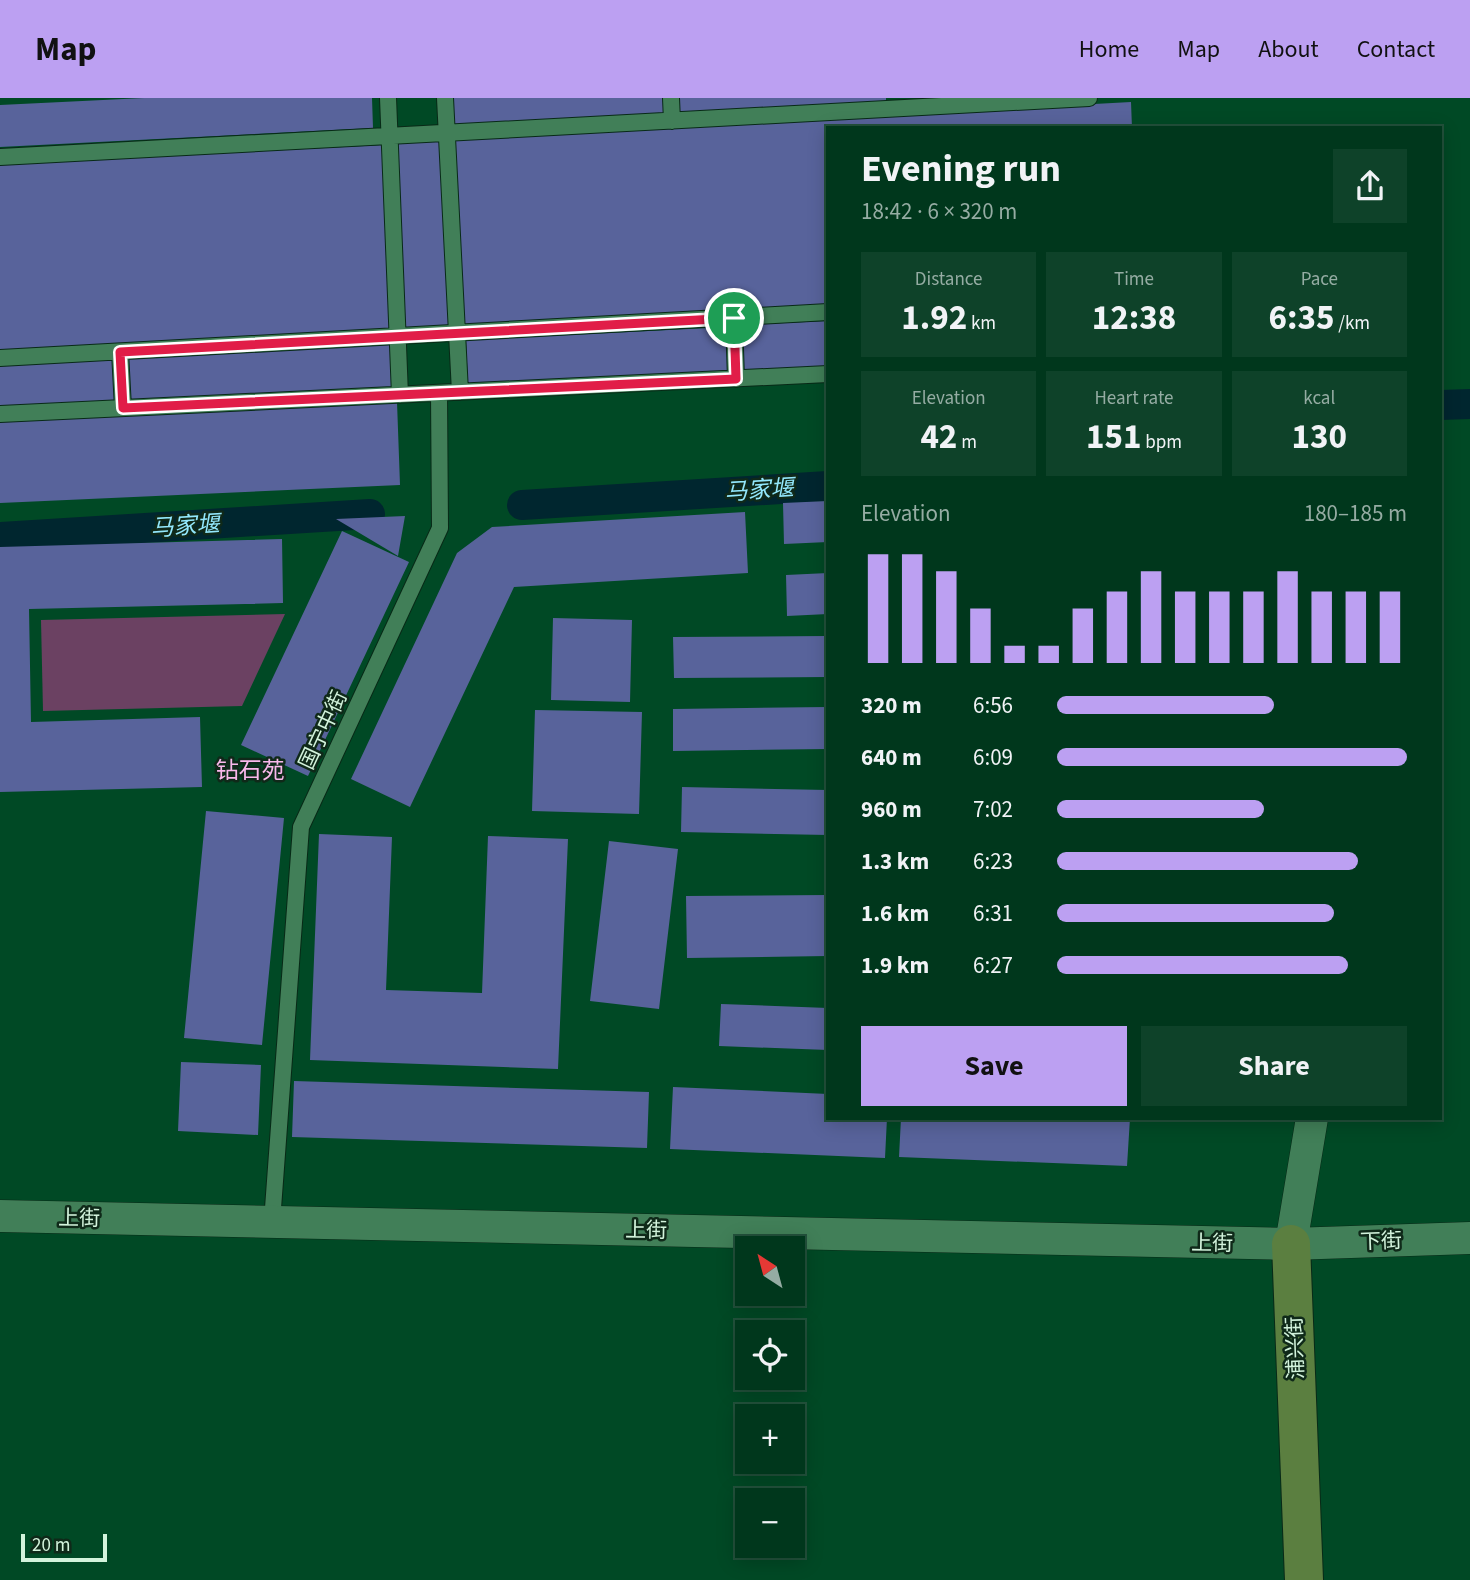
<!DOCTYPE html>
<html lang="en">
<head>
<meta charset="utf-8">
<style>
  :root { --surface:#00371c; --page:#0e4229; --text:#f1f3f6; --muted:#95aca3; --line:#22513b; --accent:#bca0f2 }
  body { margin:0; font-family:"Source Sans 3","Noto Sans SC",sans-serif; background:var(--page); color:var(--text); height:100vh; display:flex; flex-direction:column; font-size:26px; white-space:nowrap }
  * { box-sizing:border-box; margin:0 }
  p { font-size:23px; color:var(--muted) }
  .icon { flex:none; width:38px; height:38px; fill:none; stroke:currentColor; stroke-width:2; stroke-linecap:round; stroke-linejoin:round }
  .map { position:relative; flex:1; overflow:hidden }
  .details { position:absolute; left:826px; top:28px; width:616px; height:994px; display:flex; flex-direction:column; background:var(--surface); border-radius:0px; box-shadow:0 4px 18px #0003,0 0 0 2px var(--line) }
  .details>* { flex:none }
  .needle { width:46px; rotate:324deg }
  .controls { position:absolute; left:735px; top:1138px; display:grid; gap:14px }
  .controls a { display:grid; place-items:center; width:70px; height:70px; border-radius:0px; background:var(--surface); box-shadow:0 4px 18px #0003,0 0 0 2px var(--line); font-size:35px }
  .scale { position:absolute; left:21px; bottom:18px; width:86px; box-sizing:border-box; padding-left:7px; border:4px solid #d3f3dc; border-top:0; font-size:19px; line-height:24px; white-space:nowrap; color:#d3f3dc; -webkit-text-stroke:5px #0f2919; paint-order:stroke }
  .pin { position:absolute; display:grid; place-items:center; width:60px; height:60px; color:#fff; margin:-30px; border:4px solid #fff; border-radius:50%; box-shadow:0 2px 7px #0007 }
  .round { display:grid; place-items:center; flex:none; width:74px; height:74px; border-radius:0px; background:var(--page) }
  .head { display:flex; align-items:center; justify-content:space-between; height:119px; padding:0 35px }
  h1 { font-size:38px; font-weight:700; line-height:52px }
  .figures { display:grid; grid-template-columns:repeat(3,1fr); gap:10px; height:119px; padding:7px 35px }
  .figures div { display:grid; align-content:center; border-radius:0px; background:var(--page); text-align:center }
  .figures b { font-size:35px; font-weight:700 }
  .figures small { font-size:19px; font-weight:400 }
  .figures p { font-size:19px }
  .chart { height:196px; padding:14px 35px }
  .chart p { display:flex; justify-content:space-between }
  .chart svg { width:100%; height:126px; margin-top:7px; stroke:var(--accent); stroke-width:6 }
  .cta { display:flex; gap:14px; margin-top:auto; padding:14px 35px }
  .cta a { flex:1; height:80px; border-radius:0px; background:var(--accent); color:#111; font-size:28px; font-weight:700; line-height:80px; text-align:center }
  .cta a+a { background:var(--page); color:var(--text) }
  ul { padding:0 35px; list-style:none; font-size:23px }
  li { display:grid; grid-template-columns:112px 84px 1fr; align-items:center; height:52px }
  li i { height:18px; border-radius:9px; background:var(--accent) }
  header { display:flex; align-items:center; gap:42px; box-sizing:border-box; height:98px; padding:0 35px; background:var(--accent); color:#111 }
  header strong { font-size:33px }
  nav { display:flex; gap:38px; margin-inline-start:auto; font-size:24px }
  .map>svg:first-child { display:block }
</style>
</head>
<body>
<header>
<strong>Map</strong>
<nav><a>Home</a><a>Map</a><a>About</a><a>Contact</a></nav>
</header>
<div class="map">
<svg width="1470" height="1482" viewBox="0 0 1470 1482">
  <rect width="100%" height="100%" fill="#004925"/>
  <path fill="#6b4162" d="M285,516L242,608L43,613L41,522Z"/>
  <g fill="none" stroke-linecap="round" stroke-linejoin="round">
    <path stroke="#00262f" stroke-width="30" d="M1440,307L1470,306
      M522,407L828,388
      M0,439L370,416"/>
  </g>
  <path fill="#58639b" d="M144,0H372L373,30L0,49V7Z
    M453,0H663L664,18L454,27Z
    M679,0H886V4L680,14Z
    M1131,4L1132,30H828V208L463,228L453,41Z
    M443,43L450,227L404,230L396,45Z
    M384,47L392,233L0,253V66Z
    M828,223V269L742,273L740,227Z
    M729,229L731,274L468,287L466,242Z
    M392,244L394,291L130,304L127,257Z
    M113,259L115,304L0,310V266Z
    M397,304L400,387L0,405V322Z
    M828,403V444L784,446L783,405Z
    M745,414L748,475L514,489L410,709L351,681L457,455L492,429Z
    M405,418L398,458L336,421Z
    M342,433L409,464L308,678L241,647Z
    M282,441L283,505L29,511L31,624L200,619L202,689L0,694V449Z
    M828,475V516L787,518L786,477Z
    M553,520L632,522L630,604L551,602Z
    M828,538V579L674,580L673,539Z
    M828,609V651L673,653V611Z
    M535,612L642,614L639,716L532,713Z
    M682,689L828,692V737L681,734Z
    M206,713L284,720L262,947L184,940Z
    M319,736L392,739L386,892L482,895L488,738L568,741L558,971L310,962Z
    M609,743L678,751L659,911L590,903Z
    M828,797V858L687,860L686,798Z
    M721,906L828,910V952L719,948Z
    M181,964L261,967L258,1037L178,1033Z
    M294,983L649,994L647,1050L292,1039Z
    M673,989L828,996V1020H887L885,1060L670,1051Z
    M901,1020H1130L1127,1068L899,1059Z"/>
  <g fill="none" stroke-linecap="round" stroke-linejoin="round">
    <defs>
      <path id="lane" d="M388,0L400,297
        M445,0L460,294
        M671,0L672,23
        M0,59L1089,0
        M734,220L736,281
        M120,254L123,310
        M0,260L828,214
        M0,316L828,276
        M272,1124L301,729L440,430L439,295"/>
      <path id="street" d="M0,1118L1291,1146L1470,1140
        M1291,1146L1312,1020"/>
      <path id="secondary" d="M1291,1146L1304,1482"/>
    </defs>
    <use href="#lane" stroke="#082a17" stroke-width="18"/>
    <use href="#street" stroke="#082a17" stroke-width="33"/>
    <use href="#secondary" stroke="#082a17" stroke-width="40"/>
    <use href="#lane" stroke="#417f58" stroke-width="16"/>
    <use href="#street" stroke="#417f58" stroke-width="32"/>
    <use href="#secondary" stroke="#5b7f40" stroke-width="38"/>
  </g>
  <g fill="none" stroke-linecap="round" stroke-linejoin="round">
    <defs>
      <path id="route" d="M734,220L736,281L123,310L120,254Z"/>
    </defs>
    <use href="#route" stroke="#fff" stroke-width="14"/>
    <use href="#route" stroke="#e11d48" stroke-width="9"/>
  </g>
  <g text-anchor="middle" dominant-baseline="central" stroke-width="5" stroke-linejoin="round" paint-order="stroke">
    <g font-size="21" fill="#d3f3dc" stroke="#0f2919">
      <text transform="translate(323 632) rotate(-65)">国宁中街</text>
      <text transform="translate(79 1120) rotate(1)">上街</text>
      <text transform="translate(646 1132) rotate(1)">上街</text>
      <text transform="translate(1381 1143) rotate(-2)">下街</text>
      <text transform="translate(1212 1145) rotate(1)">上街</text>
      <text transform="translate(1295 1250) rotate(-92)">浦兴街</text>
    </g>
    <g font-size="23" font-style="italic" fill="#93e8fd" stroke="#0f2919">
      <text transform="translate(759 392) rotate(-4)">马家堰</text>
      <text transform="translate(185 428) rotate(-4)">马家堰</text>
    </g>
    <g font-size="23" fill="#f9b8eb" stroke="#0f2919">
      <text x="250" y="672">钻石苑</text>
    </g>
  </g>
</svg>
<div class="controls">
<a><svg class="needle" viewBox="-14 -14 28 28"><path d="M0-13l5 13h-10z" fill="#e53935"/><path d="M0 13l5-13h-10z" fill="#95aca3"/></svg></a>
<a><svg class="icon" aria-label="locate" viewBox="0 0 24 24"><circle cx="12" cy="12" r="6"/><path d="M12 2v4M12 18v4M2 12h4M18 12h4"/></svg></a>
<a>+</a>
<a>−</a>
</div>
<div class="scale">20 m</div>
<div class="pin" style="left:734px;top:220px;background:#1e9e55"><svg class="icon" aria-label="arrive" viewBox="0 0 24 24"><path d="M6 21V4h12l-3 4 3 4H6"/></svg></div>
<section class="details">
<div class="head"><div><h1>Evening run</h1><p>18:42 · 6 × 320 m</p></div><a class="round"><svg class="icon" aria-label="share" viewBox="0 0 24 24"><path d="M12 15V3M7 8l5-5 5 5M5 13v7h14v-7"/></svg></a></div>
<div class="figures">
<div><p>Distance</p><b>1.92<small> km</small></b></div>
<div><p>Time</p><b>12:38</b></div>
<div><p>Pace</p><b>6:35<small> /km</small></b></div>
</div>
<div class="figures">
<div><p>Elevation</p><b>42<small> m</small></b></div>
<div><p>Heart rate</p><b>151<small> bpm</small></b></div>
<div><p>kcal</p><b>130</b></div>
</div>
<div class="chart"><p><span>Elevation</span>180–185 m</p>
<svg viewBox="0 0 160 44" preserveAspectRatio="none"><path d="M5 44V6M15 44V6M25 44V12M35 44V25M45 44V38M55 44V38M65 44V25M75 44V19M85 44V12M95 44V19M105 44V19M115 44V19M125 44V12M135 44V19M145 44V19M155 44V19"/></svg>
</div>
<ul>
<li><b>320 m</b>6:56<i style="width:62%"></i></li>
<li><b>640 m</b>6:09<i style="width:100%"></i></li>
<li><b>960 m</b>7:02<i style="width:59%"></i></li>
<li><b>1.3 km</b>6:23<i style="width:86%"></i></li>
<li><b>1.6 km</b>6:31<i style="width:79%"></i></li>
<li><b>1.9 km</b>6:27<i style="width:83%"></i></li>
</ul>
<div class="cta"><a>Save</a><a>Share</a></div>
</section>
</div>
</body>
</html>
